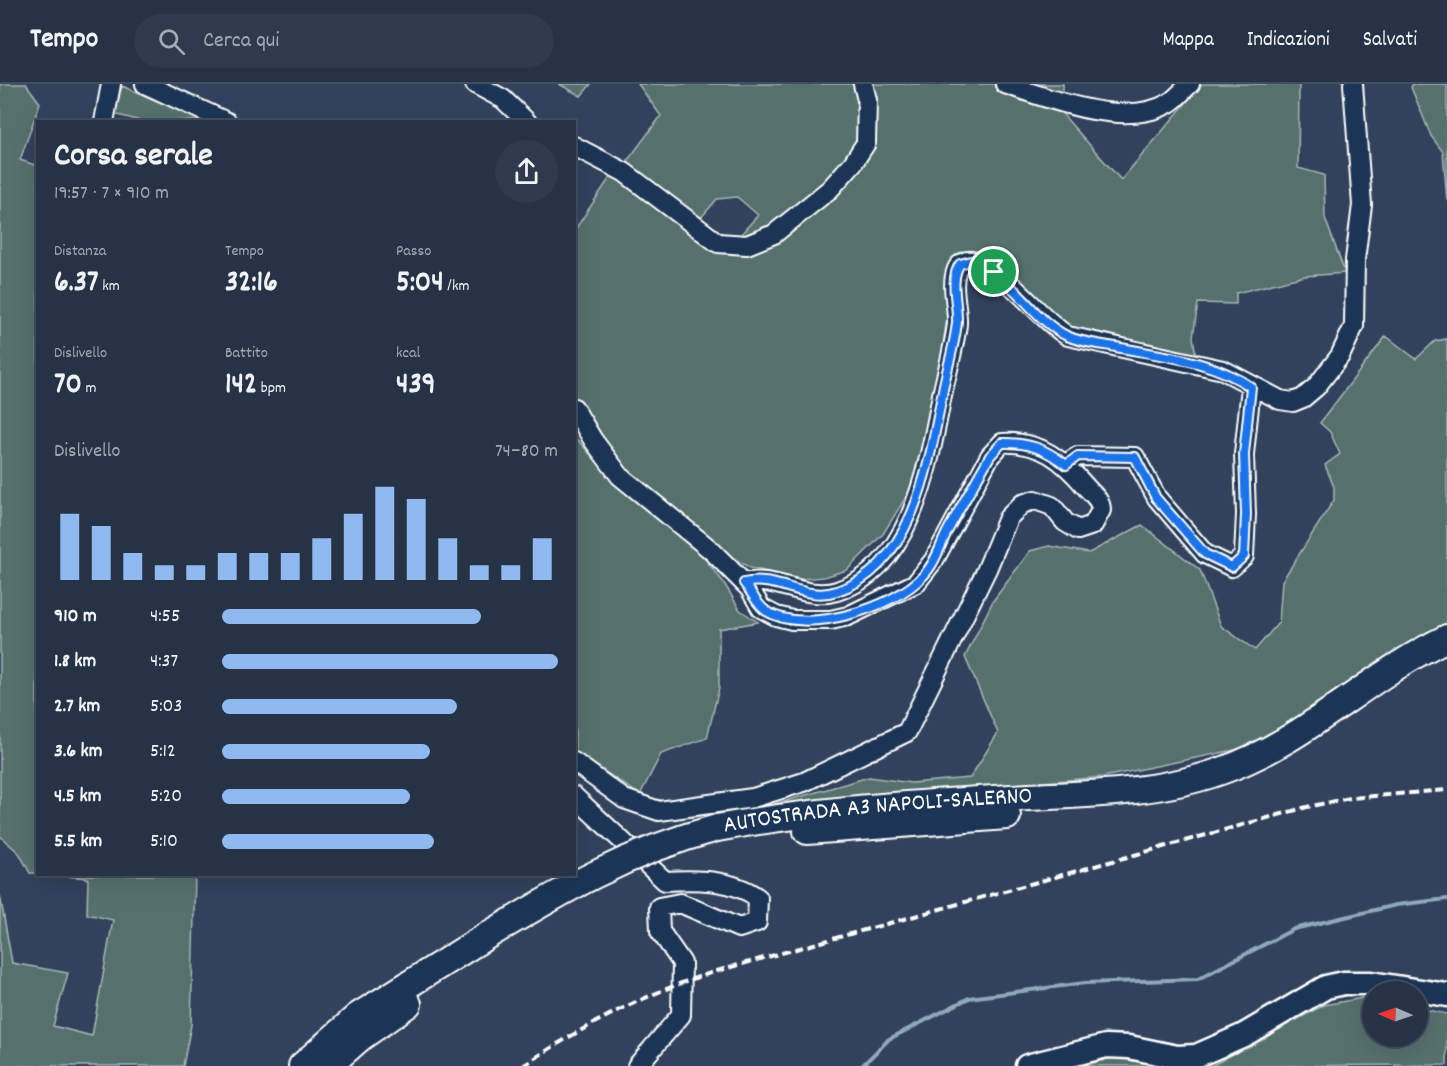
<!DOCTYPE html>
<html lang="it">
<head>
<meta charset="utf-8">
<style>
  :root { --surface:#263246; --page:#2e3a4d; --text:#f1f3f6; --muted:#a4aab3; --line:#424d5f; --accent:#90b9f0 }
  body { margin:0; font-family:Dekko,sans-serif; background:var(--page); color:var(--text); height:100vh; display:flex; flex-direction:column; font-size:22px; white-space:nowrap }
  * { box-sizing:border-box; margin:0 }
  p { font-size:20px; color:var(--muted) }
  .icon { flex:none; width:33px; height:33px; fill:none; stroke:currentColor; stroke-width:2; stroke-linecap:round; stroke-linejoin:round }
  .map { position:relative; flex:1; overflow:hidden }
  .drawer { position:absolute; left:36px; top:36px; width:540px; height:756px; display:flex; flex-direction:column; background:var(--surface); border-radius:0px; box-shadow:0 6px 24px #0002,0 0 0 2px var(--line) }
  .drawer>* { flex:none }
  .needle { width:39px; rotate:272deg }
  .controls { position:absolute; left:1362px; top:897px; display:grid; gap:12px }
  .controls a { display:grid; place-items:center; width:66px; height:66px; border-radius:50%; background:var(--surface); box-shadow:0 6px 24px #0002,0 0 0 2px var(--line); font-size:30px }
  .pin { position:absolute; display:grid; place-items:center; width:51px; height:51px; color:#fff; margin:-26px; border:3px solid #fff; border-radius:50%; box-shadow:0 2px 6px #0007 }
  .round { display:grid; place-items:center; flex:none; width:63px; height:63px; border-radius:32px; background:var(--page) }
  .headline { display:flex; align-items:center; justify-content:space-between; height:102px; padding:0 18px }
  h1 { font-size:33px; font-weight:800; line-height:45px }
  .stats { display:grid; grid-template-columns:repeat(3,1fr); gap:9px; height:102px; padding:6px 18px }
  .stats div { display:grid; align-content:center }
  .stats b { font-size:30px; font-weight:800 }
  .stats small { font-size:16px; font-weight:400 }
  .stats p { font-size:16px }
  .chart { height:168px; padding:12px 18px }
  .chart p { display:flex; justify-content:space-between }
  .chart svg { width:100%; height:108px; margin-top:6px; stroke:var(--accent); stroke-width:6 }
  ul { padding:0 18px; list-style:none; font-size:20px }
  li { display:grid; grid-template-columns:96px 72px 1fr; align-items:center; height:45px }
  li i { height:15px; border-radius:8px; background:var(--accent) }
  header { display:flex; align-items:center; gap:36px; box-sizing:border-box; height:84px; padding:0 30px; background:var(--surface); border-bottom:2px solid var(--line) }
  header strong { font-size:28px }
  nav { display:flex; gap:33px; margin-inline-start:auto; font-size:21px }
  .search { width:420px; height:54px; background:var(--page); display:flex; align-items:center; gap:15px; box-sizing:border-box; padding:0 21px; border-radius:33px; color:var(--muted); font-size:22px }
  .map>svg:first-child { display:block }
</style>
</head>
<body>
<header>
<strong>Tempo</strong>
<div class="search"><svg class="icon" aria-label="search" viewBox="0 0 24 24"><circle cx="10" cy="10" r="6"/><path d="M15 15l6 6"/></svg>Cerca qui</div>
<nav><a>Mappa</a><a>Indicazioni</a><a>Salvati</a></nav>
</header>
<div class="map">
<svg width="1447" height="982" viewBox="0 0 1447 982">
  <rect width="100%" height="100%" fill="#32425d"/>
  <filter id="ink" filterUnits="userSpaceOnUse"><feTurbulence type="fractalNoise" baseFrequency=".0167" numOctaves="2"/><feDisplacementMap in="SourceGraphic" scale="12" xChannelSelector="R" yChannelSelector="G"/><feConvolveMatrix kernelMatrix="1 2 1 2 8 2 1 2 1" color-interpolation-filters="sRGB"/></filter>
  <g filter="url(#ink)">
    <path fill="#546f6d" stroke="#aab7b6" stroke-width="1.5" d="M0,0H26L40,19L20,76L38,82L37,789H30L19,769L0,752Z
      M559,0H591L581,12Z
      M638,0H1063V31L1121,96L1202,0H1299L1298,84L1324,91L1325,134L1345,189L1305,192L1236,209V220L1198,219L1193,253L1196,272L1075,247L969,169L948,207L947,233L934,323L914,400L883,450L847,486L824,493L801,495L750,484L729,471L616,378L575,318L574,147L613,89L727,166L758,131L737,113L717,115L700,135L625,80L661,32Z
      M1413,0H1447V117L1443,68L1431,52L1411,3Z
      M122,2L205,37H141L114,30Z
      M1386,252L1416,275L1435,257L1447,255V544L1310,628L1244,664L1103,693L775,720L869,693L911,699L970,694L998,649L965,573L993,517L1030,467L1049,462L1089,469L1142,441L1200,486L1221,542L1255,566L1279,538L1282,497L1334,416V403L1325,381L1340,370L1330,348L1320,339Z
      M574,352L615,398L700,469L724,499L740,526L758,538L719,545V604L707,654L661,670L640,711L575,668Z
      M52,791H195L191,941L183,982H0V811L12,879L68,889L53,942L92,952L113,836L87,830L88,794Z
      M1362,914L1372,916V952H1418V924L1447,930V981L1211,982L1324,921Z
      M1116,973L1158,982H1082Z"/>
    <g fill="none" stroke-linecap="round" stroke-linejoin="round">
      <path stroke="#8fa9ba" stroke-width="4" d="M862,982L889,955L969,914L1085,899L1198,895L1294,845L1396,821L1447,815"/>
      <defs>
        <path id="minor" d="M145,0L227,38
          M475,0L503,15L527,38
          M1005,0C1049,15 1125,45 1169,19C1177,14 1183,6 1190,0
          M104,38L111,0
          M574,62L624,88L718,159L747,161L774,150L830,105L853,79L866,59L867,16L863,0
          M574,324L593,356L620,392L711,466L750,505L761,524L776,532L792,536H831L848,532L916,499L934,476L990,372L1002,359C1041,357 1063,376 1086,403C1093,411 1101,416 1101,426L1093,441L1078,446L1065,438L1052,422L1035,416L1022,420L1008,434L987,485L907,648L804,698L753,714L659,727L624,715L574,678
          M1066,380L1078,372L1135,373L1157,414L1205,470L1232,483L1244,472L1246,430L1244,370L1251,303
          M744,499C776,491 805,517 837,507C913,484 929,377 942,311C947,288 954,264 957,240C958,223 950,202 957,185C959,180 965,176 972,177C1001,180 1040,236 1068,252L1223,286L1280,316L1293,318L1303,314L1316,303L1340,272L1354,242L1355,176L1362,121L1353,0
          M574,712L665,797C695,795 733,795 758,814L757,838L739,844L680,819L659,823L660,847L682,879L681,931L637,982"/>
        <path id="major" d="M1027,982L1106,962L1129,963L1177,973L1196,972L1244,951L1326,903L1344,899H1371L1447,911"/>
        <g id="highway">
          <path id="s1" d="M717,744C814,726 912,720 1010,714C1081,710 1154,711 1221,687C1305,658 1367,592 1447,554"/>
          <path d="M807,747L1007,732"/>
          <path d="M302,982L358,932L480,856"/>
          <path d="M328,982L361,953L408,920"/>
        </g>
      </defs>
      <use href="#minor" stroke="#fff" stroke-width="22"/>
      <use href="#major" stroke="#fff" stroke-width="27"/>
      <use href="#highway" stroke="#fff" stroke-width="30"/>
      <use href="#minor" stroke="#1d3557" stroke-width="18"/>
      <use href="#major" stroke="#1d3557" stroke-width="22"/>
      <use href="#highway" stroke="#1d3557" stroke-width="26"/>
      <path stroke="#fff" stroke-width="4" stroke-dasharray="9 4.5" stroke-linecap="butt" d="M523,982C583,942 648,908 717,887L1307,723L1350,714L1447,706"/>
      <defs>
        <path id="highway-bridge" d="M480,856C559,808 626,768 717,744"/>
      </defs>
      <use href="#highway-bridge" stroke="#fff" stroke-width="30" stroke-linecap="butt"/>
      <use href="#highway-bridge" stroke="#1d3557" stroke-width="26"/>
    </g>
  </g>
  <g fill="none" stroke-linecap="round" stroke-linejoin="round" filter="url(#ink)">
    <defs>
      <path id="route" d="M971,177C1012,189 1030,234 1067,252C1082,259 1100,260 1116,263C1162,272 1212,276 1251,303L1244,370L1246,430L1244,472L1232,483L1205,470L1156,414L1135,373L1078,372L1066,381C1046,365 1028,358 1002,359L990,372C976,397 961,422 947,448C940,462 935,480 923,492C894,524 805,552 766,527C756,520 752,508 744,499C777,491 805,518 837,507C915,482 930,374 943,306C947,284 955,260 957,238C958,220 949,196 960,180Z"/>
    </defs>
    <use href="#route" stroke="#fff" stroke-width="12"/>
    <use href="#route" stroke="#1a73e8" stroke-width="8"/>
  </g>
  <g text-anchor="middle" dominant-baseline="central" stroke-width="4.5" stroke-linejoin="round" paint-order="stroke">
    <g font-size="24" fill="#fff" stroke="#1d3557">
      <text stroke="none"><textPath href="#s1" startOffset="162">AUTOSTRADA A3 NAPOLI-SALERNO</textPath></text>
    </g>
  </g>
</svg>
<div class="controls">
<a><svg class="needle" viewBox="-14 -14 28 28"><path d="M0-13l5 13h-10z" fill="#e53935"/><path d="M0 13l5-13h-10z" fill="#a4aab3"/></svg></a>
</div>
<div class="pin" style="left:994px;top:188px;background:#1e9e55"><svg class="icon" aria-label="arrive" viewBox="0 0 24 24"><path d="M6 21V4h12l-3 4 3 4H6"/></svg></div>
<section class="drawer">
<div class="headline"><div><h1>Corsa serale</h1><p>19:57 · 7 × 910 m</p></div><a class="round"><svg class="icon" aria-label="share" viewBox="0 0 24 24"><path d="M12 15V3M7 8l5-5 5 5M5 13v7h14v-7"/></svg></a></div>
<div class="stats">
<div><p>Distanza</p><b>6.37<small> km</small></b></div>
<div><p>Tempo</p><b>32:16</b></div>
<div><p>Passo</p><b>5:04<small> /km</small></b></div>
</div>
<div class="stats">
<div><p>Dislivello</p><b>70<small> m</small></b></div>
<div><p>Battito</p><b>142<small> bpm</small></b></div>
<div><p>kcal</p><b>439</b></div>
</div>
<div class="chart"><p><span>Dislivello</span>74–80 m</p>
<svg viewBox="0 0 160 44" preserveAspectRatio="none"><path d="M5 44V17M15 44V22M25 44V33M35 44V38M45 44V38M55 44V33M65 44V33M75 44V33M85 44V27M95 44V17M105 44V6M115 44V11M125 44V27M135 44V38M145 44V38M155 44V27"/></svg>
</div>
<ul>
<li><b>910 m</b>4:55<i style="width:77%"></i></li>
<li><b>1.8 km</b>4:37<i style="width:100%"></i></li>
<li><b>2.7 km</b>5:03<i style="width:70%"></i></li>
<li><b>3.6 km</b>5:12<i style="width:62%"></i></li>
<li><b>4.5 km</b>5:20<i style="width:56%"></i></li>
<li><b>5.5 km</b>5:10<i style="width:63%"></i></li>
</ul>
</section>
</div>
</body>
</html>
